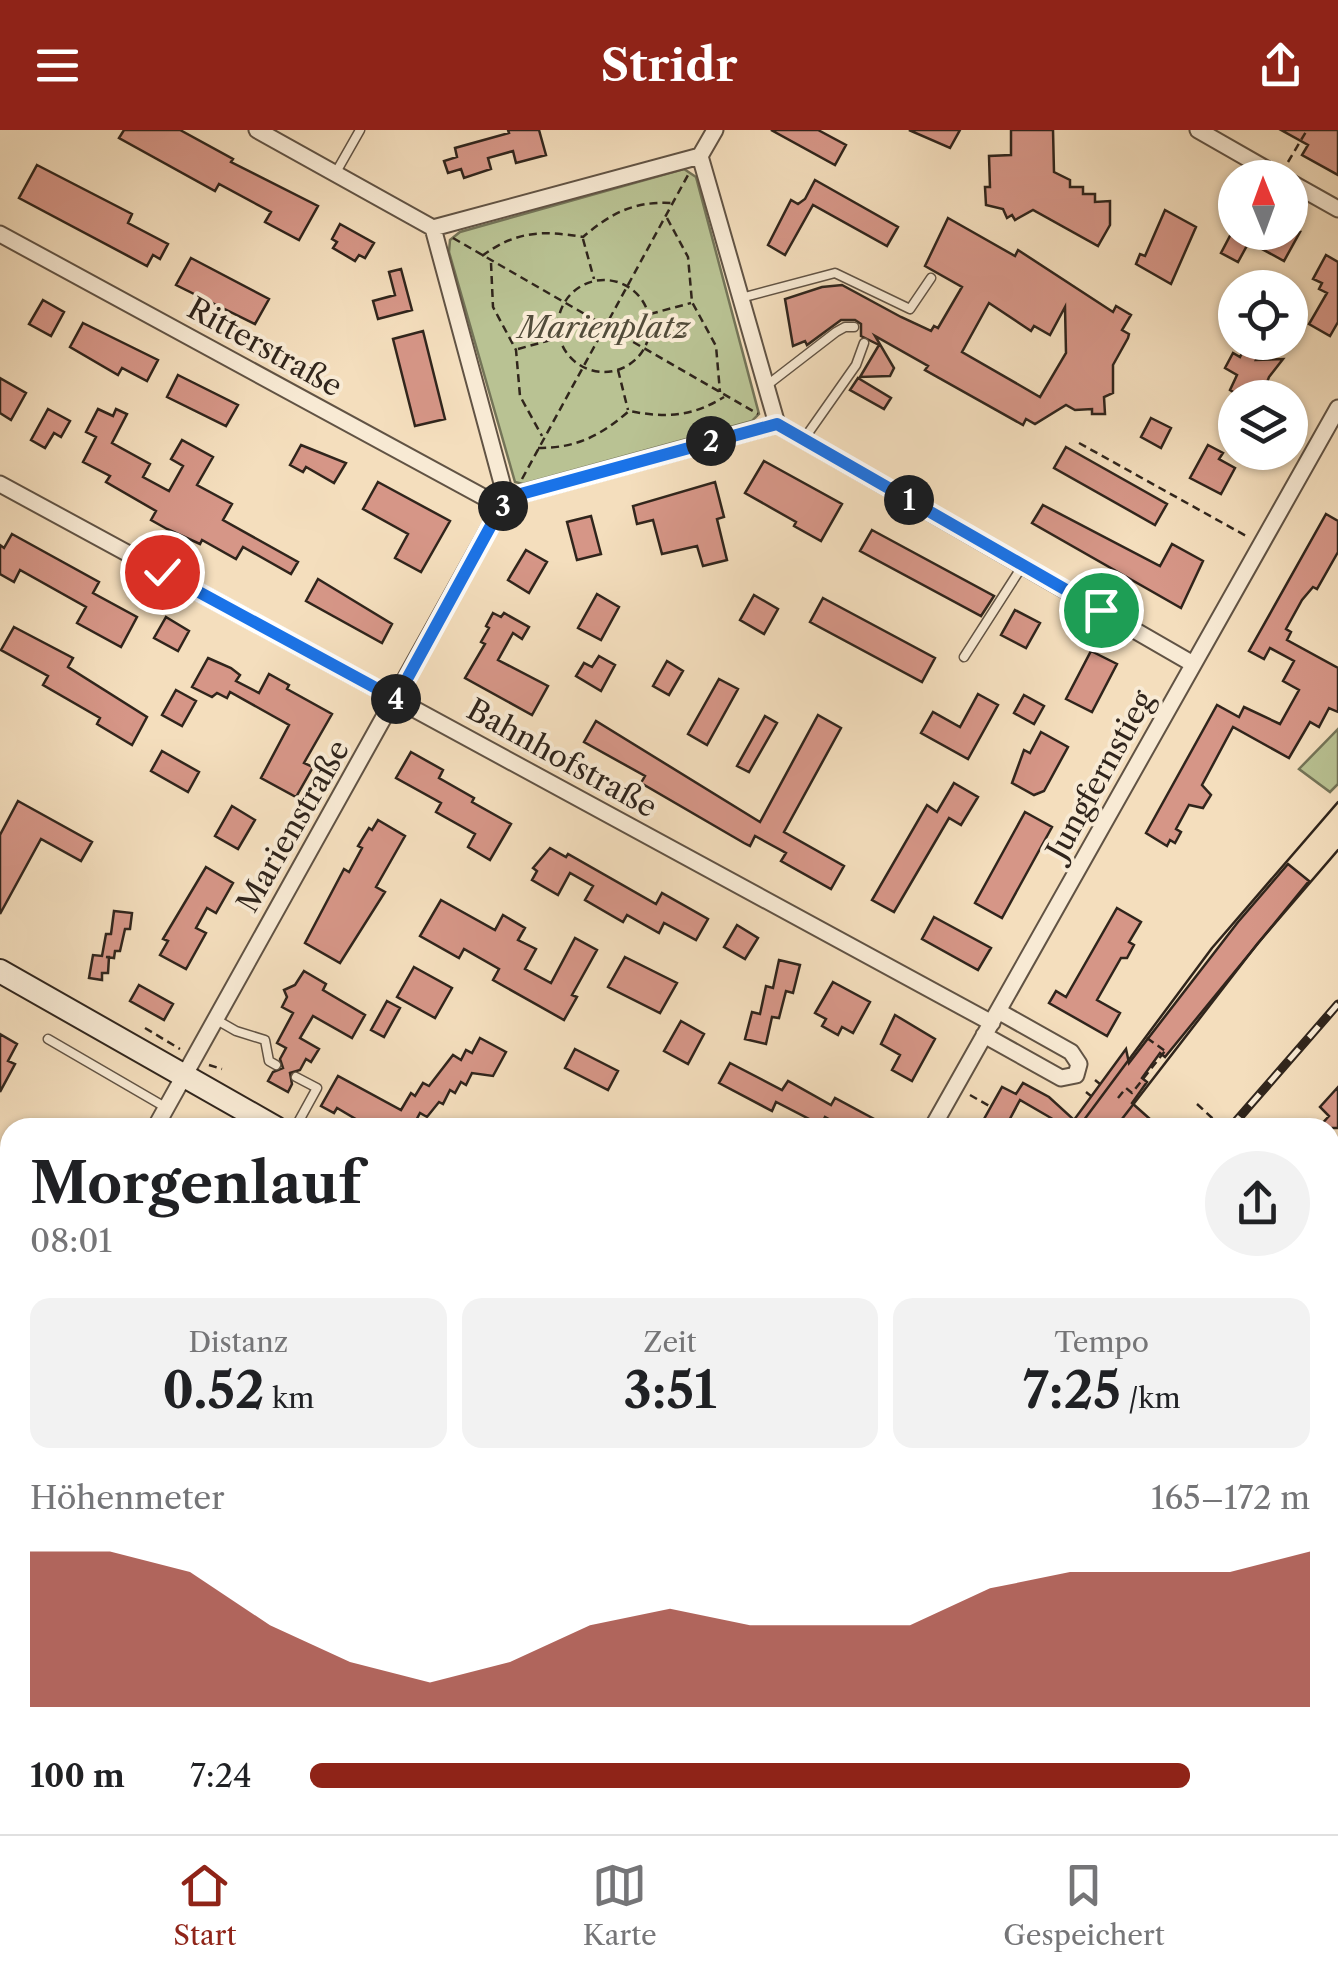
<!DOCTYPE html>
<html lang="de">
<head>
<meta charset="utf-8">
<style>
  :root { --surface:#fff; --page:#f2f2f2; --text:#202124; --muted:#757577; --line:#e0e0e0; --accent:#8f2418 }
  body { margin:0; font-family:"Libre Caslon Text",serif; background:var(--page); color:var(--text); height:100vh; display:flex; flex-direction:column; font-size:38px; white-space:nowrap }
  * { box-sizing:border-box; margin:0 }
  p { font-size:32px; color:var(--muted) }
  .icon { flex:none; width:55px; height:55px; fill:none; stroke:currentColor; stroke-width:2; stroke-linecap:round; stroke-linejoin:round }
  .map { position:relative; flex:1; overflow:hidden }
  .drawer { position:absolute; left:0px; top:988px; width:1340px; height:718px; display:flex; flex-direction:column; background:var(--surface); border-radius:30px 30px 0 0; box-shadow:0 2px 8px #0004 }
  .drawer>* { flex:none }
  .needle { width:65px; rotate:359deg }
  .fabs { position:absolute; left:1218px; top:30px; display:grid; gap:20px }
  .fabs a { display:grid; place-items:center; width:90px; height:90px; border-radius:50%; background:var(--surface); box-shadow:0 2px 8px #0004; font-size:50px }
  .pin { position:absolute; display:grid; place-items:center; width:85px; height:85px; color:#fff; margin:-42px; border:5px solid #fff; border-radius:50%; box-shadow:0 2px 10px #0007 }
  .km { position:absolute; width:50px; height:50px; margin:-25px; border-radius:50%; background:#222; color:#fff; font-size:28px; line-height:50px; text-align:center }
  .round { display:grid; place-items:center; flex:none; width:105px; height:105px; border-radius:52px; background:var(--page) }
  .summary { display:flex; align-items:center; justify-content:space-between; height:170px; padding:0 30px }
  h1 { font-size:55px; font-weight:800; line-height:75px }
  .metrics { display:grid; grid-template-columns:repeat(3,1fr); gap:15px; height:170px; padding:10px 30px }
  .metrics div { display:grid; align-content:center; border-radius:20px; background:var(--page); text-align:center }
  .metrics b { font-size:50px; font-weight:800 }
  .metrics small { font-size:28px; font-weight:400 }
  .metrics p { font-size:28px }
  .chart { height:280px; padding:20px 30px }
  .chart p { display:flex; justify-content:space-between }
  .chart svg { width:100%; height:180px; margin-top:10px; fill:var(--accent); opacity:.7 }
  ul { padding:0 30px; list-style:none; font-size:32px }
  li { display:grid; grid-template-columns:160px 120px 1fr; align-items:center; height:75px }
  li i { height:25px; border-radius:12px; background:var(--accent) }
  header { display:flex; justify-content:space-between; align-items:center; height:130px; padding:0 30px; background:var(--accent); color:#fff; font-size:45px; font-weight:800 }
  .menu { display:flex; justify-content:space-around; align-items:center; height:140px; border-top:2px solid var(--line); background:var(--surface); font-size:28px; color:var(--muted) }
  .menu a { display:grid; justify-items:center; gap:5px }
  .menu .current { color:var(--accent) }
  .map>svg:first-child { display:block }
</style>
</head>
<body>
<header><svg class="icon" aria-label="menu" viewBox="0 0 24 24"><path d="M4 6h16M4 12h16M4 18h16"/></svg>Stridr<svg class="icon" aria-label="share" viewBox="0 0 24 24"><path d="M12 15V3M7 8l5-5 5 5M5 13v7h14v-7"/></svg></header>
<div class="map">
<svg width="1338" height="1704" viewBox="0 0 1338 1704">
  <rect width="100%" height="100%" fill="#f4debd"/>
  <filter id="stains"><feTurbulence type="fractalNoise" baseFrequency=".002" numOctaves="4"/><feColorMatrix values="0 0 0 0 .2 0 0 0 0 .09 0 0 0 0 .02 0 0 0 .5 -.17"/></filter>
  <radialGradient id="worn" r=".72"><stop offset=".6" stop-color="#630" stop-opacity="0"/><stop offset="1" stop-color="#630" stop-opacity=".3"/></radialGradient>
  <path fill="#b9c293" stroke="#747458" stroke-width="2.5" d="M684,39L696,47L759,284L752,291L523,354L515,352L449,122L450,110L460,102Z
    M1338,599V654L1330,662L1299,639Z"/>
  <path fill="#d69687" stroke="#30251c" stroke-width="2.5" fill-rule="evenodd" d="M124,0H180L233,29L231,32L318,76L299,110L265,92L271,82L219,54L215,61L119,8Z
    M508,0H539L546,25L516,33L513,21L488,28L491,39L464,48L461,39L448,43L444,31L457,27L455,18L509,3Z
    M771,0H818L846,15L835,35Z
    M909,0H960L950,18Z
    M1011,0H1053L1054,42L1070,50V57H1083V64H1095V72L1110,71V95L1098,116L1033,80L1015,90L1012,85L1007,88L1003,79L986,75L985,57H990L989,26L1011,25Z
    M1281,0H1338V45L1302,25L1308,15Z
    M37,35L132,84L128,93L168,114L160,129L153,125L147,136L19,68Z
    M815,50L898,97L887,116L813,75L785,125L768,115L791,70L798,74L805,69Z
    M1165,80L1196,97L1171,154L1136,134L1140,124L1145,126Z
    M948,88L1015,126L1018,120L1113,182L1116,176L1131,185L1122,200L1129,204L1128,208L1113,235V263L1104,267L1105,284H1092V279L1075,280L1066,275L1035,294L1026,289L1023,295L925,240L928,236L875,206L894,238L890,246L860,247L879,215L861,206V194L855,190H841L807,215L805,211L793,216L785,169L822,157L842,155L901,187L931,201L934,196L938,198L962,157L925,136ZM989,173L1031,201L1034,196L1050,205L1065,177L1066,223L1040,267L962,222Z
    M340,94L374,113L365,128L359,125L355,131L333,118L337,112L332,109Z
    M1232,102H1300L1284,131L1249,112L1238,132L1221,123Z
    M1326,125L1338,132V192L1330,206L1309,194L1327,163L1319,159L1322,153L1313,149Z
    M191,128L269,169L255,194L176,155Z
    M401,139L412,180L378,189L373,171L395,165L389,142Z
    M43,170L64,182L51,206L29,194Z
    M83,193L158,230L147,251L122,238L118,245L70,217Z
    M423,201L445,289L415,296L393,209Z
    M1248,212L1262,218L1256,230L1283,229L1269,247L1261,268H1243L1230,260L1237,245L1225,238L1233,223L1240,227Z
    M178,245L238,275L226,296L167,267Z
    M0,248L26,263L11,290L0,283Z
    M858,248L891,268L884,279L850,260Z
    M48,279L70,291L61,307L54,303L45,318L31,310Z
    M98,279L113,286L116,279L127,284L112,313L150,334L143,347L169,361L183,336L171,329L182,310L213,327L197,355L232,374L223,390L298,432L291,444L243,417L236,429L202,410L200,414L167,399L151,390L156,381L106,352L110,346L83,332L96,307L86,302Z
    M1151,288L1171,298L1161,318L1141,307Z
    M301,315L346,333L334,353L306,337L303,342L290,335Z
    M1208,315L1223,323L1219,329L1235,338L1221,364L1190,348Z
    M1066,317L1167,374L1155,395L1054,338Z
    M764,331L842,374L821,411L794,396L796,392L745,363Z
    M378,352L450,391L421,442L395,428L408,404L363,379Z
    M715,352L724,387L717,389L727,430L703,436L697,416L662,424L653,390L637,394L633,376Z
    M1043,375L1160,436L1172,414L1203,431L1181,478L1032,393Z
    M1326,384L1338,391V422L1317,459L1313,457L1302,470L1286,499L1291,502L1287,510L1338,538V582L1329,578L1319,597L1310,592L1289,628L1233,597L1202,655L1211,665L1203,678L1189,675L1176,699L1181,702L1175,713L1170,710L1167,716L1146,703L1217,575L1239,587L1244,577L1280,594L1299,560L1283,551L1294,531L1270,518L1264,529L1249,521Z
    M591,386L601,424L577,430L567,392Z
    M872,400L994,466L981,486L860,421Z
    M12,404L99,452L93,463L137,487L121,517L77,493L86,477L20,440L14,452L0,444V415L4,418Z
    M526,420L547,432L529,463L508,450Z
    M318,449L392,494L382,513L306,471Z
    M597,464L619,477L601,510L578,498Z
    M754,465L778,479L764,504L740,490Z
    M823,468L935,528L922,552L810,492Z
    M1015,480L1040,493L1026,518L1001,505Z
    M493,483L501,487L504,483L529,497L522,509L513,503L498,530L548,556L532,585L465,548L485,514L481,512L489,498L486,496Z
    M166,487L189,501L178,521L154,508Z
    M14,497L73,528L68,537L147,587L132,615L97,594L100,588L43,555L48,546L1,520Z
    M1091,521L1117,534L1092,582L1066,569Z
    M599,526L615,535L601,561L576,546L584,533L592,537Z
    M208,528L231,538L240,545L236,551L259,563L269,544L289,555L287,559L332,584L304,633L313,637L296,667L261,648L289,595L230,562L227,568L217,563L212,567L192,557Z
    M667,531L683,541L669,565L653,556Z
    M719,549L738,559L707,615L688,604Z
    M176,560L196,571L182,596L162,585Z
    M978,564L998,575L968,629L921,603L933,582L960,597Z
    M1024,565L1044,576L1034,594L1014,583Z
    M818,585L841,598L784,702L844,736L831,759L781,731L786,723L755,706L750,716L744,713L641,653L645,646L584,612L596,591L760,692Z
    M765,586L777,593L749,642L737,636Z
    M1041,602L1068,617L1044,661L1034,665L1012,653L1024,620L1030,623Z
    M162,621L199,642L188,662L151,641Z
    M411,622L443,640L439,648L474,668L472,672L511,694L490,730L468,717L475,704L436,682L441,673L396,648Z
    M954,653L978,667L961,695L949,688L894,782L872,770L927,675L937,682Z
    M18,671L92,712L81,731L41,709L0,784V705Z
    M232,676L255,690L238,719L215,706Z
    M1025,682L1052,697L1002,788L975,773Z
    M378,690L405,706L376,757L385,762L340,833L305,813L344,739L349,742L362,718L358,716L369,698L372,700Z
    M550,718L566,727L568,724L656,774L662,763L708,789L696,810L664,793L659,803L627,785L623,792L585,770L593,756L570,743L558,765L532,750L537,741L533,738Z
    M1288,734L1309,751L1165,927L1160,923L1142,948L1147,952L1132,973L1160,998H1043L1051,988L1020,970L1005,998H979L1002,957L1016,964L1023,953L1049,967L1074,990L1126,919L1129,933L1238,792Z
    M206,737L233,753L216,783L207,778L196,798L206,803L186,839L160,825L168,811L163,809Z
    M441,770L495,800L503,785L525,798L518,810L536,819L525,839L551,853L575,808L597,820L572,865L577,867L564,890L493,850L499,839L464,819L459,828L420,806Z
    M1117,778L1141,792L1129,812L1134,815L1127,828H1121L1097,870L1120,883L1107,906L1049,873L1056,861L1066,867Z
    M114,781L132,783L130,799H125L120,821H115L114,828L106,827H109L108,843H102V850L89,848L93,825L102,826L106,804H111Z
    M934,787L991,818L978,840L922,809Z
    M737,795L758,808L745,829L724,817Z
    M625,827L677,853L660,883L608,857Z
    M779,830L800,835L793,863L786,861L779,888L772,887L766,914L745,909L752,882L760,884L766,856L773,858Z
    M414,837L452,858L435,888L397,867Z
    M304,841L326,854L323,860L365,885L352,908L313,886L300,908L319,919L311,932L306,929L300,940L290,943L292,954L288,962L268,951L273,942L283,938L280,929L286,918L277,913L293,883L282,877L287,867L284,860L295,855Z
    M833,852L870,872L853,903L842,897L838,905L822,896L826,889L815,883Z
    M139,855L173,874L164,890L130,871Z
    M387,871L400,878L384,907L371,900Z
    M895,885L935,909L912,951L892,940L900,925L881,914Z
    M681,891L704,904L688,934L664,921Z
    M0,904L17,914L8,931L15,934L0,962Z
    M480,908L506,922L493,946L472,943L466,955L461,952L455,963L450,960L443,974L439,972L427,987L420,983L412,998H371L337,978L334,983L321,976L338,946L401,980L411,963L415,966L423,953L429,956L453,925L461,930L466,920L472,923Z
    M575,919L618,941L608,960L565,938Z
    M730,933L782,960L788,951L831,975L835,968L891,998H845L825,987L821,995L776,972L772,981L719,953Z
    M1338,957V998H1318L1329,986L1320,977Z"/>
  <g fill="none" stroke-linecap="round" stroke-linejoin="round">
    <defs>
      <path id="lane" d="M335,44L360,0
        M741,168L835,143L910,179L931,148
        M766,256L836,202L845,197H854
        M804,309L856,235L864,213
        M964,527L1023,435
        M215,889L236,901L265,910L269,931L276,935
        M48,909L165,977
        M295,998L317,958L296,947"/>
      <path id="street" d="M257,0L433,98
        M1198,0L1282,48
        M700,26L777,294
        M700,26L715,0
        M1290,52L1338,79
        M433,98L506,368L777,294
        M433,98L700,26
        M0,104L489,370L506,368L155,998
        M777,294L1193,534
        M0,354L992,893
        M984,905L1061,948L1076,945L1079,934L1071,922L998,881
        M932,998L1338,278
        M0,1272L10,1254
        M0,1349L10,1355
        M1330,1603L1338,1620
        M138,1695L142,1704
        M374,1695L378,1704
        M1067,1695L1071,1704
        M662,1704L670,1695"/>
      <path id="secondary" d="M0,841L276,998
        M1330,1101L1338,1098
        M0,1679L10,1675"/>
    </defs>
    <use href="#lane" stroke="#615344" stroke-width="11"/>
    <use href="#street" stroke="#615344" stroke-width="19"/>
    <use href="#secondary" stroke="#30251c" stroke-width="26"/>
    <path stroke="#30251c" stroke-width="2.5" stroke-dasharray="8 5" stroke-linecap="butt" d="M1288,32L1307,0
      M667,88L688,127L692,172L716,216L720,262
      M453,108L758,284
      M583,109L594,149
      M482,126C516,101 542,100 583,107C611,83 634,71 672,73
      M491,133L493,177L516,220L520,266L542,306
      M558 196a46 46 0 1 1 92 0a46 46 0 1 1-92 0Z
      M650,184L691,173
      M518,219L558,208
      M618,240L628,280
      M1079,313L1248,407
      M538,318C577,318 600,306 629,281C666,288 692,287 724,267
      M522,349L688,45
      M145,898L180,919
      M1147,908L1168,923
      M209,935L222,939
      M1095,950L1100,954
      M1086,962L1091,966
      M970,965L991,977
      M1118,968L1126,958L1132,963L1165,921
      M1197,974L1223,998
      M1330,1078L1338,1074
      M1330,1125L1338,1121"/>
    <use href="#lane" stroke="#f8ead4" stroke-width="8"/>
    <use href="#street" stroke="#f8ead4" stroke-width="15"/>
    <use href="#secondary" stroke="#f8ead4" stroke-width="22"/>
    <path stroke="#30251c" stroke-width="2.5" d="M1078,998L1212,818L1338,672
      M1115,998L1258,813L1338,720
      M567,1704L576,1695"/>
    <defs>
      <path id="rail" d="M1230,998L1338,874
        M627,1704L635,1695"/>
    </defs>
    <use href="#rail" stroke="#30251c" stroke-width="9"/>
    <use href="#rail" stroke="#f8ead4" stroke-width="5" stroke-dasharray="15" stroke-linecap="butt"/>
  </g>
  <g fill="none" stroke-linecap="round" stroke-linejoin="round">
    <defs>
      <path id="route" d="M162,442L396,569L506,368L777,294L1101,480"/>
    </defs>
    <use href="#route" stroke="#fff" stroke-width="20"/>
    <use href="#route" stroke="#1a73e8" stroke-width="12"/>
  </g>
  <g text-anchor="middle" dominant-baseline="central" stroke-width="8" stroke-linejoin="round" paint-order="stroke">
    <g font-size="30" font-style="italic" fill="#524c3a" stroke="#f8ead4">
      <text x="604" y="197">Marienplatz</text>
    </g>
    <g font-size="30" fill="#30251c" stroke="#f8ead4">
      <text transform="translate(265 217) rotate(29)">Ritterstraße</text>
      <text transform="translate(562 628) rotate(29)">Bahnhofstraße</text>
      <text transform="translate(1100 645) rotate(-61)">Jungfernstieg</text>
      <text transform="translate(293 696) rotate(-60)">Marienstraße</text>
    </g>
  </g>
  <rect width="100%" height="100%" filter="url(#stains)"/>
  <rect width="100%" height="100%" fill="url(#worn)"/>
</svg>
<div class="fabs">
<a><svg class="needle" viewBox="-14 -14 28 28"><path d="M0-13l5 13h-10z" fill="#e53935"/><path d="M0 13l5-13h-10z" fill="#757577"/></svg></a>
<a><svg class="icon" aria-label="locate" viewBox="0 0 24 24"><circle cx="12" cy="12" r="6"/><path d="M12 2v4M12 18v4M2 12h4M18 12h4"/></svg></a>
<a><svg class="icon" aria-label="layers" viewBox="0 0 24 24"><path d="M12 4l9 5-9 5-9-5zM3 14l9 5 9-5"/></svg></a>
</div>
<div class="pin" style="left:1101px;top:480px;background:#1e9e55"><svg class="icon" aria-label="arrive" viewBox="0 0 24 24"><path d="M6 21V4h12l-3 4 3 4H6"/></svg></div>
<div class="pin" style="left:162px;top:442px;background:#d93025"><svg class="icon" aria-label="check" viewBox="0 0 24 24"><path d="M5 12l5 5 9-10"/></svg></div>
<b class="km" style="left:909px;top:370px">1</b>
<b class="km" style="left:711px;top:311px">2</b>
<b class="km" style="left:503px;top:376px">3</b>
<b class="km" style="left:396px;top:569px">4</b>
<section class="drawer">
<div class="summary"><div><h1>Morgenlauf</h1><p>08:01</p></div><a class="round"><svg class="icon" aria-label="share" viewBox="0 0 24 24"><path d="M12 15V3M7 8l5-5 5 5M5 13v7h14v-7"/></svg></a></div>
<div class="metrics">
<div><p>Distanz</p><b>0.52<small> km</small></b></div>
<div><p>Zeit</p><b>3:51</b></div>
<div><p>Tempo</p><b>7:25<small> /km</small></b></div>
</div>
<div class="chart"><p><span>Höhenmeter</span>165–172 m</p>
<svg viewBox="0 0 160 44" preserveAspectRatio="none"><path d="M0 44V6L10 6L20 11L30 24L40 33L50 38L60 33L70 24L80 20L90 24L100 24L110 24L120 15L130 11L140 11L150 11L160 6V44z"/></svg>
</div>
<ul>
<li><b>100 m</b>7:24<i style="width:88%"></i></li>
</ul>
</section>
</div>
<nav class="menu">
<a class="current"><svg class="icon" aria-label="home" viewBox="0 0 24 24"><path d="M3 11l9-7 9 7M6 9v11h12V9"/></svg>Start</a>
<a><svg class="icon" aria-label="map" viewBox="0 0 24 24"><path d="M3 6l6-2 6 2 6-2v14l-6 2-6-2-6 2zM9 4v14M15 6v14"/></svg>Karte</a>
<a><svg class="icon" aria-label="saved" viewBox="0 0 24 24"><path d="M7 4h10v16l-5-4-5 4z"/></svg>Gespeichert</a>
</nav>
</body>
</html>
